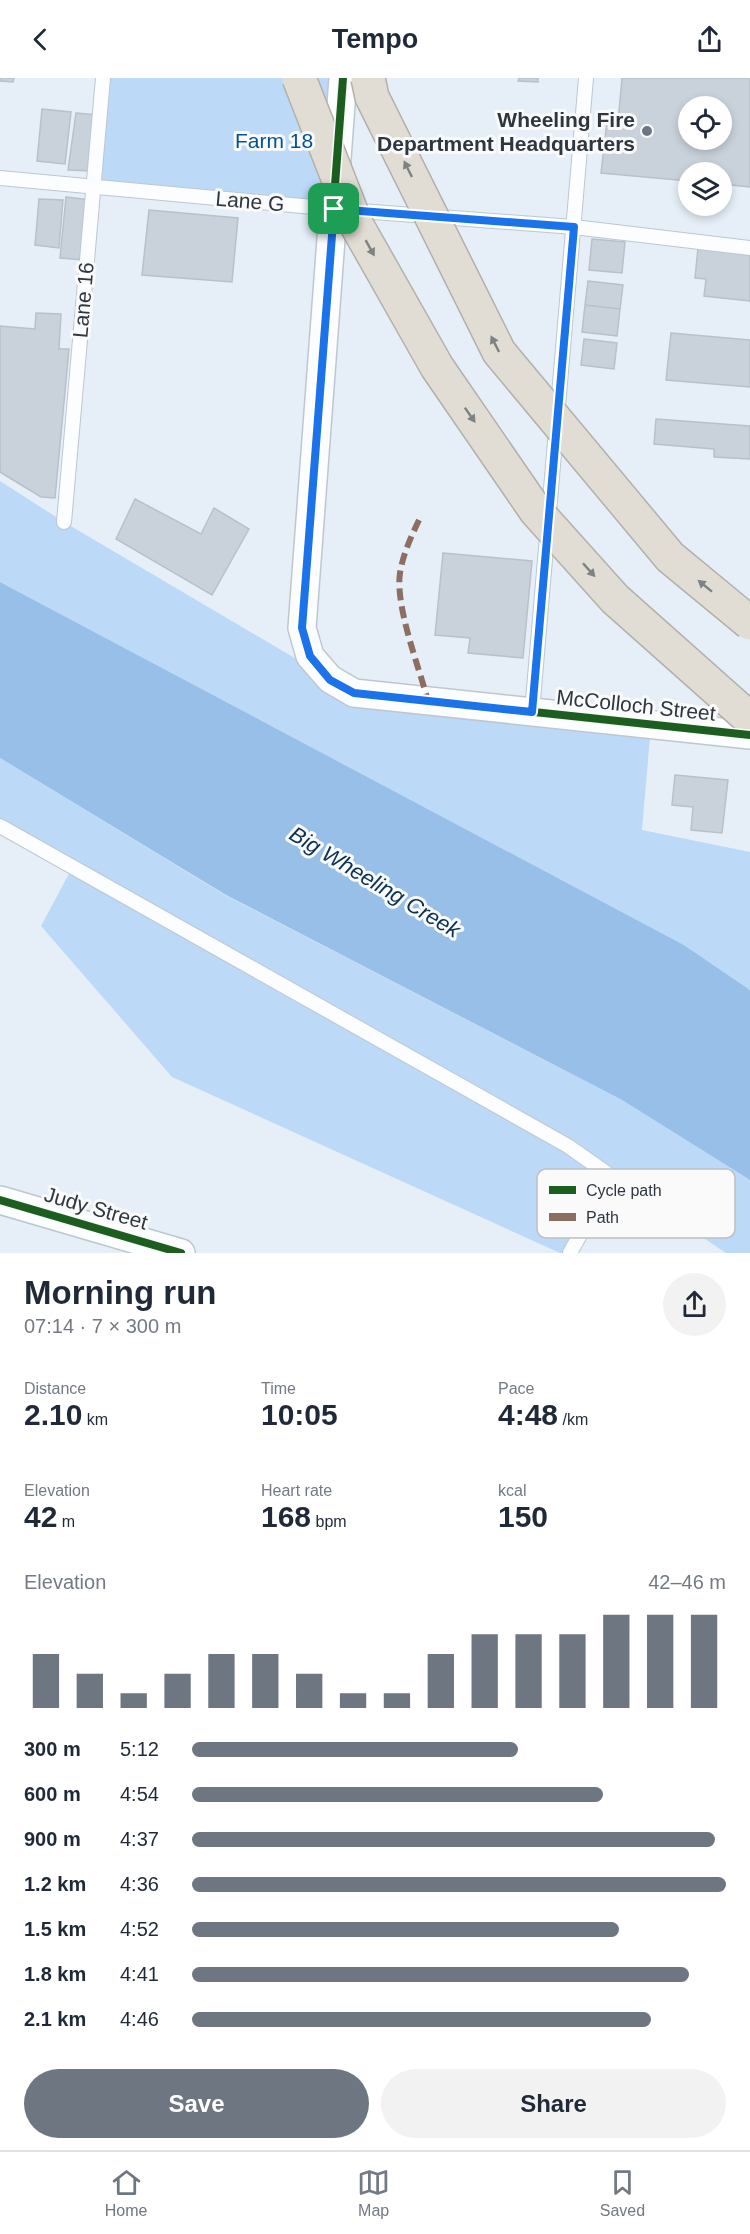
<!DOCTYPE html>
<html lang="en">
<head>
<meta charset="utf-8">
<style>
  :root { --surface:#fff; --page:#f2f2f3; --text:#1f2937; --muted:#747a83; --line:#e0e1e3; --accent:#6e7781 }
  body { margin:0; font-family:Arial,sans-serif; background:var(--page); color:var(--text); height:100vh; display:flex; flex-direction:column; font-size:22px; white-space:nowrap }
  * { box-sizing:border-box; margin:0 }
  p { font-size:20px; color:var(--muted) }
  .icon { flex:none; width:33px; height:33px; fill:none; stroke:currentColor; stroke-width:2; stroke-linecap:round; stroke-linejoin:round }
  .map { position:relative; height:1175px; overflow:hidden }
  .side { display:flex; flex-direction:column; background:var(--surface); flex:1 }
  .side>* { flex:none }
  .fabs { position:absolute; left:678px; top:18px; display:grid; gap:12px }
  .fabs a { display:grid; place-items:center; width:54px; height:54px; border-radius:50%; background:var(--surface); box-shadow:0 3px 9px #0003; font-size:30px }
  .pin { position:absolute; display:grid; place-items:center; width:51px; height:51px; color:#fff; margin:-26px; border-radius:12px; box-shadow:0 3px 9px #0006 }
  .round { display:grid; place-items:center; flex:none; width:63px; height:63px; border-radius:32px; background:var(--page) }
  .overview { display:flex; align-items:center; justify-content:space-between; height:102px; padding:0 24px }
  h1 { font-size:33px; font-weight:800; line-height:45px }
  .stats { display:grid; grid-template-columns:repeat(3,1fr); gap:9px; height:102px; padding:6px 24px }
  .stats div { display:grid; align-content:center }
  .stats b { font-size:30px; font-weight:800 }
  .stats small { font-size:16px; font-weight:400 }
  .stats p { font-size:16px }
  .chart { height:168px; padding:12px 24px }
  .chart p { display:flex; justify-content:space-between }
  .chart svg { width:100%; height:108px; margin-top:6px; stroke:var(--accent); stroke-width:6 }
  .action { display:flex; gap:12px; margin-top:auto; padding:12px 24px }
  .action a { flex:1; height:69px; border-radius:36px; background:var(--accent); color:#fff; font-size:24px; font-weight:800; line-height:69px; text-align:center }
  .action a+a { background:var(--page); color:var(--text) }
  ul { padding:0 24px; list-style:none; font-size:20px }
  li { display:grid; grid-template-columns:96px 72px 1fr; align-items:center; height:45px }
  li i { height:15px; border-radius:8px; background:var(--accent) }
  header { display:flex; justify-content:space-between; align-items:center; height:78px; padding:0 24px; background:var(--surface); font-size:27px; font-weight:800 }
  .tab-bar { display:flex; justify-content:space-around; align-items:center; height:84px; border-top:2px solid var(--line); background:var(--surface); font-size:16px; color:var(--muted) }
  .tab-bar a { display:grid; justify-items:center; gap:3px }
  .tab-bar .active { color:var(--accent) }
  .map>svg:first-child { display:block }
</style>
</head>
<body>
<header><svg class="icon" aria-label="back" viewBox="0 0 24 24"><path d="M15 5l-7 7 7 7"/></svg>Tempo<svg class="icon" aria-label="share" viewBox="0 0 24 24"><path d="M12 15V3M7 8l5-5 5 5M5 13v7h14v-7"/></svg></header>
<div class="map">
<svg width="750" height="1175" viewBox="0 0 750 1175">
  <rect width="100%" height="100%" fill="#e6eff8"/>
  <path fill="#bcdaf7" d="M103,0H343L334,131L93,108Z
    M0,403L64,444L354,615L651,647L642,752L750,774V912L684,867L0,504Z
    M0,680L225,817L622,1022L750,1102V1175H726L612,1099L570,1175H560L172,999L41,848L72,790L0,748Z"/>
  <path fill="#98bfe7" d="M0,504L684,867L750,912V1102L622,1022L226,817L0,680Z"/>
  <path fill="#c9d2db" stroke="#b8c0c9" stroke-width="1.5" fill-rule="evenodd" d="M0,0H14L13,4L0,3Z
    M519,0H538V4L518,3Z
    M622,0H750V109L722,106V94H688V103L601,95L607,44L618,45ZM688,28H722V62H688Z
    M42,31L71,34L65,86L37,83Z
    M76,35L98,37L93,93L68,92Z
    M66,119L90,122L84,182L60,180Z
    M39,121L63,122L59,170L35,167Z
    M149,132L238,140L232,204L142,197Z
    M592,161L625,164L622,195L589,192Z
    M698,170L750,175V223L704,218L706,201L695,200Z
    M588,203L623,207L620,231L585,227Z
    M585,227L620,231L617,258L582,254Z
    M36,235L61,236L59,271H69L55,420L41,419L0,394V248L35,251Z
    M671,255L750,262V309L666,302Z
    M584,261L617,265L614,291L581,287Z
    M656,341L750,348V381L714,379V371L654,366Z
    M135,421L201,456L214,430L249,451L212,517L116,461Z
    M443,475L532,483L523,580L468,575L470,560L435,557Z
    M675,697L728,702L722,755L691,752L693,729L672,727Z"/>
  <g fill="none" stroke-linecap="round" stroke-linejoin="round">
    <defs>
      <path id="lane" d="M0,100L334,131L574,149L750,170
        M64,444L103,0
        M532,634L586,0
        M0,748L568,1068L612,1099L570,1175"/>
      <path id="street" d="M343,0L302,550L310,578L330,601L354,615L750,657
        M0,1122L181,1175"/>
    </defs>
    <use href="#lane" stroke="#bec7d0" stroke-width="16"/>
    <use href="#street" stroke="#bec7d0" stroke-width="30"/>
    <use href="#lane" stroke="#fbfdfe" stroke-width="14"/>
    <use href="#street" stroke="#fbfdfe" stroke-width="27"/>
    <defs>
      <path id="highway-bridge" d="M299,0L356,146L437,289L536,433L615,521L750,641
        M368,0L372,19L499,274L670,479L750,545"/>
    </defs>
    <use href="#highway-bridge" stroke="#b1b1aa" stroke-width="36" stroke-linecap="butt"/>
    <use href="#highway-bridge" stroke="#e1ddd4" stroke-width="33"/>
    <path stroke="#8d6e63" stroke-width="6" stroke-dasharray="12 6" stroke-linecap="butt" d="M419,442C411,459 403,476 400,495C395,528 419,589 428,623"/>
    <defs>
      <path id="cycleway" d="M343,0L302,550L310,578L330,601L354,615L750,657
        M0,1122L181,1175"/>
    </defs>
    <use href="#cycleway" stroke="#fafafa" stroke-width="11"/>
    <use href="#cycleway" stroke="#1b5e20" stroke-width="8"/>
  </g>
  <defs><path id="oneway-solid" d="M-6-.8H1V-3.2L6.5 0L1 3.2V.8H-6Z" transform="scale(1.5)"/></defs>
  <g fill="#7e8283">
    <use href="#oneway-solid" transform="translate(408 91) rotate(-116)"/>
    <use href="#oneway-solid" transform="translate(370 170) rotate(61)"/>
    <use href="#oneway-solid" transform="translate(495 266) rotate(-117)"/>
    <use href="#oneway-solid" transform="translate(470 337) rotate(55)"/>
    <use href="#oneway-solid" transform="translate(589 492) rotate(48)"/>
    <use href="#oneway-solid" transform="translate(705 508) rotate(-141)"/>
  </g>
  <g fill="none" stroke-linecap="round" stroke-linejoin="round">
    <defs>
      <path id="route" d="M334,131L574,149L532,634L354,615L330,602L310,578L302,550Z"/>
    </defs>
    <use href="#route" stroke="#fff" stroke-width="12"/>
    <use href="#route" stroke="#1a73e8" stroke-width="8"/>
  </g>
  <circle fill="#6e7781" stroke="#fafafa" stroke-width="2" cx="647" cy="53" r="6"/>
  <g text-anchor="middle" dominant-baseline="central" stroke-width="6" stroke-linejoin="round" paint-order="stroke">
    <g font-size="21" font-weight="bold" fill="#2d3741" stroke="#fafafa" text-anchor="end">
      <text x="635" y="41">Wheeling Fire<tspan x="635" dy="24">Department Headquarters</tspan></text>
    </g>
    <g font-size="21" fill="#005493" stroke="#fafafa">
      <text x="274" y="62">Farm 18</text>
    </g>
    <g font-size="21" fill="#2d3741" stroke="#fafafa">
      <text transform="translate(250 123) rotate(5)">Lane G</text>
      <text transform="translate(83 222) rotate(-85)">Lane 16</text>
      <text transform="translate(636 627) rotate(6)">McColloch Street</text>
      <text transform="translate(96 1130) rotate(16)">Judy Street</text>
    </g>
    <g font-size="22" font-style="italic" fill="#0a3153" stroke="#fafafa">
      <text transform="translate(375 804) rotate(31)">Big Wheeling Creek</text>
    </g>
  </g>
  <rect x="537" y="1091" width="198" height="69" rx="9" fill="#fafafa" stroke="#bcc0c2" stroke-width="1.5"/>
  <rect x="549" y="1108" width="27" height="8" fill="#1b5e20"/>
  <rect x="549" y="1135" width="27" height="8" fill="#8d6e63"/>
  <g font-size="16" fill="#2d3741">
    <text x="586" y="1118">Cycle path</text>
    <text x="586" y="1145">Path</text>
  </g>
</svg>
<div class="fabs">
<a><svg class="icon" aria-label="locate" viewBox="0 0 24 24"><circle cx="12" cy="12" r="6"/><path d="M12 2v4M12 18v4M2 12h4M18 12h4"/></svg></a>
<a><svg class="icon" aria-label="layers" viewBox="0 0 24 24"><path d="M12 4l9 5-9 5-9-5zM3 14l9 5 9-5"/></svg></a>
</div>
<div class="pin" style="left:334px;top:131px;background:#1e9e55"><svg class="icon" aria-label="arrive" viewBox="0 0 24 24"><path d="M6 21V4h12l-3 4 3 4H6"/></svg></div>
</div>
<section class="side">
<div class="overview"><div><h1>Morning run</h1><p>07:14 · 7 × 300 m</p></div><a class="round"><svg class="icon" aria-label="share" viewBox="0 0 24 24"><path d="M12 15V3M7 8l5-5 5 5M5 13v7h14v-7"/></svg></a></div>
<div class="stats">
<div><p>Distance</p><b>2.10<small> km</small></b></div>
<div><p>Time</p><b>10:05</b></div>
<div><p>Pace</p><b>4:48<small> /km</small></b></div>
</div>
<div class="stats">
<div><p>Elevation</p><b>42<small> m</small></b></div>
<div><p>Heart rate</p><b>168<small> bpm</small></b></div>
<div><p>kcal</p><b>150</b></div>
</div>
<div class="chart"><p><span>Elevation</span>42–46 m</p>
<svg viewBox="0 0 160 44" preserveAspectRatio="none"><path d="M5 44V22M15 44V30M25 44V38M35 44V30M45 44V22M55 44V22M65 44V30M75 44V38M85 44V38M95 44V22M105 44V14M115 44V14M125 44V14M135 44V6M145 44V6M155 44V6"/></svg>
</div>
<ul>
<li><b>300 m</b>5:12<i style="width:61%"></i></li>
<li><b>600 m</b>4:54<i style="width:77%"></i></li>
<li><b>900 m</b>4:37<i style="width:98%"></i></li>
<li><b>1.2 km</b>4:36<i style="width:100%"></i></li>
<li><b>1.5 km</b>4:52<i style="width:80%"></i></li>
<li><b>1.8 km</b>4:41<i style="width:93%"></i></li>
<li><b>2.1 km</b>4:46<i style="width:86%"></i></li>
</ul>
<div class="action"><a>Save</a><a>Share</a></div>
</section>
<nav class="tab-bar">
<a class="active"><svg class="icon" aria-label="home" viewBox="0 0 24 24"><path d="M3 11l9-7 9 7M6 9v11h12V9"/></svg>Home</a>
<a><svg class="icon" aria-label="map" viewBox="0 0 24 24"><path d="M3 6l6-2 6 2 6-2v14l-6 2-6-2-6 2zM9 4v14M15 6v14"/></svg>Map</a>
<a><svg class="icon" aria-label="saved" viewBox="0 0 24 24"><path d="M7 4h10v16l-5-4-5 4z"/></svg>Saved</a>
</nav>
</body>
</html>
